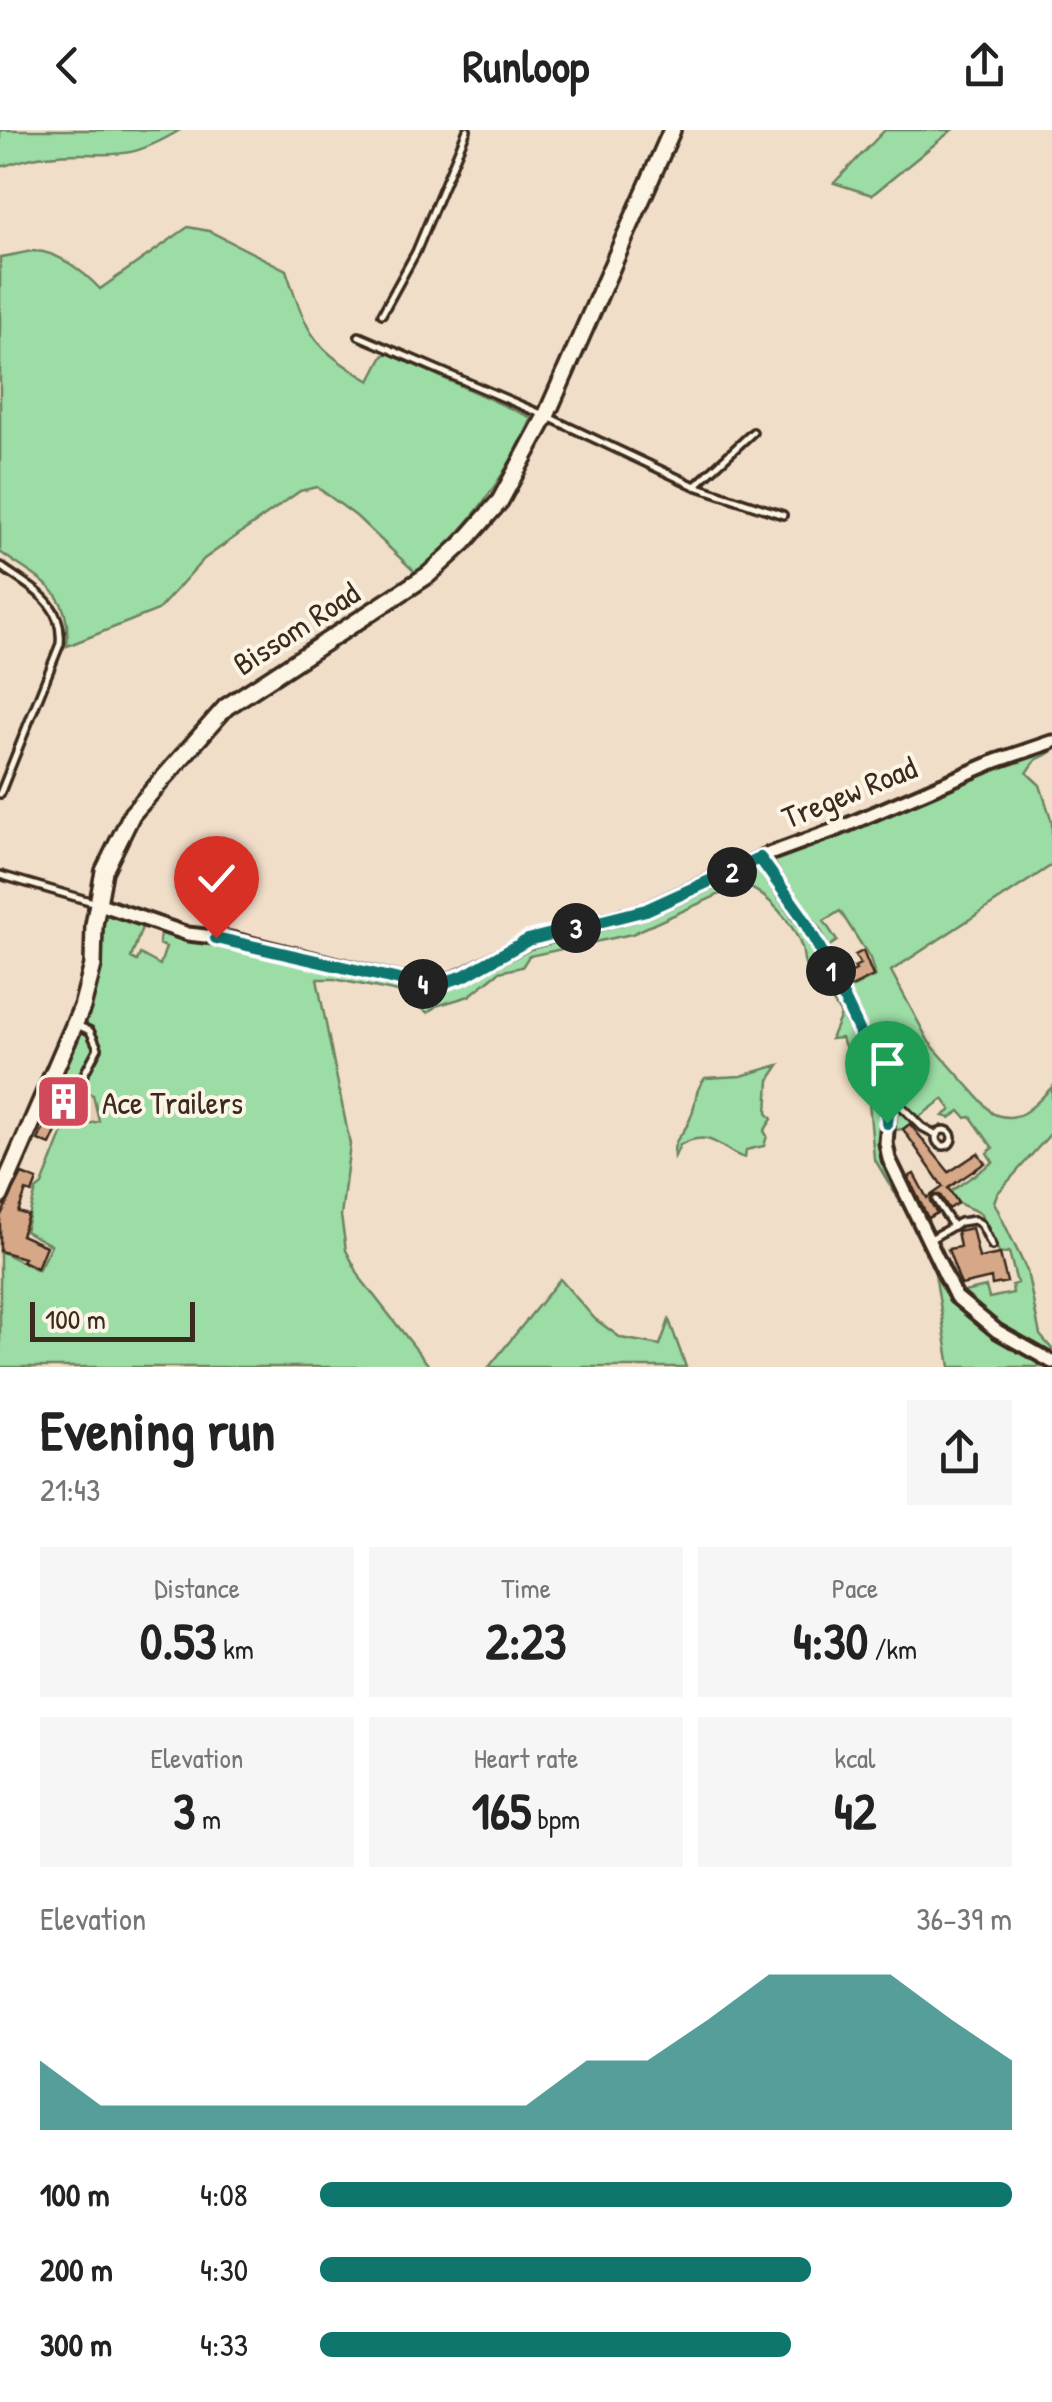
<!DOCTYPE html>
<html lang="en">
<head>
<meta charset="utf-8">
<style>
  :root { --surface:#fff; --page:#f6f6f6; --text:#222; --muted:#767676; --accent:#0f766e }
  body { margin:0; font-family:"Patrick Hand",sans-serif; background:var(--page); color:var(--text); height:100vh; display:flex; flex-direction:column; font-size:38px; white-space:nowrap }
  * { box-sizing:border-box; margin:0 }
  p { font-size:32px; color:var(--muted) }
  .icon { flex:none; width:55px; height:55px; fill:none; stroke:currentColor; stroke-width:2; stroke-linecap:round; stroke-linejoin:round }
  .map { position:relative; height:1237px; overflow:hidden }
  .drawer { display:flex; flex-direction:column; background:var(--surface); flex:1 }
  .drawer>* { flex:none }
  .scale { position:absolute; left:30px; bottom:25px; width:165px; box-sizing:border-box; padding-left:10px; border:5px solid #3b2a1e; border-top:0; font-size:28px; line-height:35px; white-space:nowrap; color:#3b2a1e; -webkit-text-stroke:8px #fcf5e5; paint-order:stroke }
  .pin { position:absolute; display:grid; place-items:center; width:85px; height:85px; color:#fff; margin:-102px -42px; border-radius:50% 50% 50% 0; rotate:-45deg; box-shadow:0 0 10px #0007 }
  .pin .icon { rotate:45deg }
  .km { position:absolute; width:50px; height:50px; margin:-25px; border-radius:50%; background:#222; color:#fff; font-size:28px; line-height:50px; text-align:center }
  .round { display:grid; place-items:center; flex:none; width:105px; height:105px; border-radius:0px; background:var(--page) }
  .headline { display:flex; align-items:center; justify-content:space-between; height:170px; padding:0 40px }
  h1 { font-size:55px; font-weight:700; line-height:75px }
  .metrics { display:grid; grid-template-columns:repeat(3,1fr); gap:15px; height:170px; padding:10px 40px }
  .metrics div { display:grid; align-content:center; border-radius:0px; background:var(--page); text-align:center }
  .metrics b { font-size:50px; font-weight:700 }
  .metrics small { font-size:28px; font-weight:400 }
  .metrics p { font-size:28px }
  .chart { height:280px; padding:20px 40px }
  .chart p { display:flex; justify-content:space-between }
  .chart svg { width:100%; height:180px; margin-top:10px; fill:var(--accent); opacity:.7 }
  ul { padding:0 40px; list-style:none; font-size:32px }
  li { display:grid; grid-template-columns:160px 120px 1fr; align-items:center; height:75px }
  li i { height:25px; border-radius:12px; background:var(--accent) }
  header { display:flex; justify-content:space-between; align-items:center; height:130px; padding:0 40px; background:var(--surface); font-size:45px; font-weight:700 }
  .map>svg:first-child { display:block }
</style>
</head>
<body>
<header><svg class="icon" aria-label="back" viewBox="0 0 24 24"><path d="M15 5l-7 7 7 7"/></svg>Runloop<svg class="icon" aria-label="share" viewBox="0 0 24 24"><path d="M12 15V3M7 8l5-5 5 5M5 13v7h14v-7"/></svg></header>
<div class="map">
<svg width="1052" height="1237" viewBox="0 0 1052 1237">
  <rect width="100%" height="100%" fill="#f1dec9"/>
  <filter id="ink" filterUnits="userSpaceOnUse"><feTurbulence type="fractalNoise" baseFrequency=".01" numOctaves="2"/><feDisplacementMap in="SourceGraphic" scale="20" xChannelSelector="R" yChannelSelector="G"/><feConvolveMatrix kernelMatrix="1 2 1 2 8 2 1 2 1" color-interpolation-filters="sRGB"/></filter>
  <g filter="url(#ink)">
    <path fill="#e9ceb6" d="M51,950L93,965L99,991L63,1002L34,991Z"/>
    <path fill="#9cdca5" stroke="#6c8362" stroke-width="2.5" fill-rule="evenodd" d="M0,0H180C117,38 108,18 46,26C30,27 15,33 0,37Z
      M885,0H952L872,65L834,53Z
      M188,97L209,101L286,140C308,204 310,216 370,251L383,226L388,223L532,288C505,350 467,399 417,444L356,386L317,357L300,361L204,429L158,480L67,516C72,459 41,452 0,422V127C11,126 23,122 34,121C58,121 85,143 100,159Z
      M1052,613V622L1036,630L1027,643L1040,655L1052,692V735L891,841L929,912L992,983C1019,996 1035,975 1052,957V1002L997,1064L994,1072L1027,1141L1040,1205L1052,1219V1237H950L935,1143L912,1092L874,1028L868,961L841,908L831,909L841,885C832,868 819,854 808,841C803,835 804,825 802,818C793,792 767,763 742,754L632,804L529,826L522,837L499,842L469,866L436,876L428,883L398,862L334,849H317L350,1014L341,1086L346,1120L361,1149L430,1237H0V1121L38,1140L51,1115L25,1101L36,1060L42,1055L63,1002L99,991L93,965L51,950L82,878L97,774L145,789L131,828L137,831L140,824L160,835L166,817L159,814L160,802L167,804L168,801L442,854L501,824L705,756ZM840,781L870,828L875,846L841,863L822,821L837,811L824,791ZM943,969L951,980L943,986L950,988L960,981L966,988L971,987L993,1018L987,1023L993,1032L950,1062L958,1073L980,1083L1000,1124L1009,1122L1017,1153L1012,1155L1013,1163L989,1168L986,1157L955,1164L886,1013L887,1001L903,999Z
      M779,935L769,950L767,983L772,989L764,1001L767,1006L764,1016L746,1020L745,1028C721,1022 713,997 680,1015L674,1028C672,1007 684,1006 690,989C697,974 693,962 705,948L741,946Z
      M560,1149L595,1189L621,1208L660,1215L669,1190L686,1237H489Z"/>
    <path fill="#d6a888" stroke="#3b2a1e" stroke-width="2.5" d="M863,821L873,846L849,858L843,846L856,840L854,837L860,834L855,825Z
      M61,961L72,966L50,1015L38,1010Z
      M910,994L949,1042L978,1023L985,1033L948,1058L958,1073L949,1079L940,1065H932L930,1071L937,1083L928,1088L908,1047L914,1044L927,1068L943,1057L903,999Z
      M22,1044L37,1050L32,1063L26,1061L18,1082L28,1085L21,1105L46,1116L37,1138L22,1131L24,1128L0,1121V1087Z
      M972,1098L979,1128L1000,1124L1007,1152L992,1155L991,1148L961,1155L948,1119L960,1117L957,1101Z"/>
    <g fill="none" stroke-linecap="round" stroke-linejoin="round">
      <defs>
        <path id="lane" d="M382,184L416,122L467,0
          M359,206L546,286L695,356L783,385
          M695,356L753,302
          M0,436C31,458 64,472 60,514L0,664
          M0,745L93,772
          M76,959L98,918L90,901L77,895
          M892,967L922,997L937,1005
          M936 1008a8 8 0 1 1 16 0a8 8 0 1 1-16 0Z
          M936,1070L953,1096
          M929,1110L960,1092L974,1090L981,1094L992,1116"/>
        <path id="street" d="M761,728L813,804L890,966L886,1013L889,1029L956,1167L997,1201L1052,1232
          M97,773L188,804L231,809L408,852L442,853L464,845L528,811L646,780L769,724L840,698L996,631L1052,612"/>
        <path id="secondary" d="M0,1066L82,877L93,835L94,795L104,741L132,684L226,577L428,445L463,413L500,371L546,286L672,0"/>
      </defs>
      <use href="#lane" stroke="#3b2a1e" stroke-width="12"/>
      <use href="#street" stroke="#3b2a1e" stroke-width="19"/>
      <use href="#secondary" stroke="#3b2a1e" stroke-width="22"/>
      <use href="#lane" stroke="#fcf5e5" stroke-width="5"/>
      <use href="#street" stroke="#fcf5e5" stroke-width="11"/>
      <use href="#secondary" stroke="#fcf5e5" stroke-width="15"/>
    </g>
  </g>
  <g fill="none" stroke-linecap="round" stroke-linejoin="round" filter="url(#ink)">
    <defs>
      <path id="route" d="M216,808L408,852L442,853L464,846L528,810L646,780L760,728L801,785L824,826L890,966L887,993"/>
    </defs>
    <use href="#route" stroke="#fff" stroke-width="20"/>
    <use href="#route" stroke="#0f766e" stroke-width="12"/>
  </g>
  <defs>
    <symbol id="building-square" viewBox="-11 -11 22 22"><rect x="-9" y="-9" width="18" height="18" rx="4" fill="#d1495b" stroke="#fcf5e5"/><path d="M-4-6H4V6H1V3H-1V6H-4ZM-2.5-4.3h1.7v1.8h-1.7ZM.8-4.3h1.7v1.8H.8ZM-2.5-1h1.7V.8h-1.7ZM.8-1h1.7V.8H.8Z" fill="#fff"/></symbol>
  </defs>
  <g fill-rule="evenodd">
    <use href="#building-square" x="32" y="940" width="63" height="63"/>
  </g>
  <g text-anchor="middle" dominant-baseline="central" stroke-width="8" stroke-linejoin="round" paint-order="stroke">
    <g font-size="32" fill="#3b2a1e" stroke="#fcf5e5">
      <text transform="translate(296 498) rotate(-33)">Bissom Road</text>
      <text transform="translate(849 662) rotate(-22)">Tregew Road</text>
    </g>
    <g font-size="32" fill="#3b2a1e" stroke="#fcf5e5" text-anchor="start">
      <text x="102" y="972">Ace Trailers</text>
    </g>
  </g>
</svg>
<div class="scale">100 m</div>
<div class="pin" style="left:887px;top:993px;background:#1e9e55"><svg class="icon" aria-label="arrive" viewBox="0 0 24 24"><path d="M6 21V4h12l-3 4 3 4H6"/></svg></div>
<div class="pin" style="left:216px;top:808px;background:#d93025"><svg class="icon" aria-label="check" viewBox="0 0 24 24"><path d="M5 12l5 5 9-10"/></svg></div>
<b class="km" style="left:831px;top:841px">1</b>
<b class="km" style="left:732px;top:742px">2</b>
<b class="km" style="left:576px;top:798px">3</b>
<b class="km" style="left:423px;top:854px">4</b>
</div>
<section class="drawer">
<div class="headline"><div><h1>Evening run</h1><p>21:43</p></div><a class="round"><svg class="icon" aria-label="share" viewBox="0 0 24 24"><path d="M12 15V3M7 8l5-5 5 5M5 13v7h14v-7"/></svg></a></div>
<div class="metrics">
<div><p>Distance</p><b>0.53<small> km</small></b></div>
<div><p>Time</p><b>2:23</b></div>
<div><p>Pace</p><b>4:30<small> /km</small></b></div>
</div>
<div class="metrics">
<div><p>Elevation</p><b>3<small> m</small></b></div>
<div><p>Heart rate</p><b>165<small> bpm</small></b></div>
<div><p>kcal</p><b>42</b></div>
</div>
<div class="chart"><p><span>Elevation</span>36–39 m</p>
<svg viewBox="0 0 160 44" preserveAspectRatio="none"><path d="M0 44V27L10 38L20 38L30 38L40 38L50 38L60 38L70 38L80 38L90 27L100 27L110 17L120 6L130 6L140 6L150 17L160 27V44z"/></svg>
</div>
<ul>
<li><b>100 m</b>4:08<i style="width:100%"></i></li>
<li><b>200 m</b>4:30<i style="width:71%"></i></li>
<li><b>300 m</b>4:33<i style="width:68%"></i></li>
</ul>
</section>
</body>
</html>
